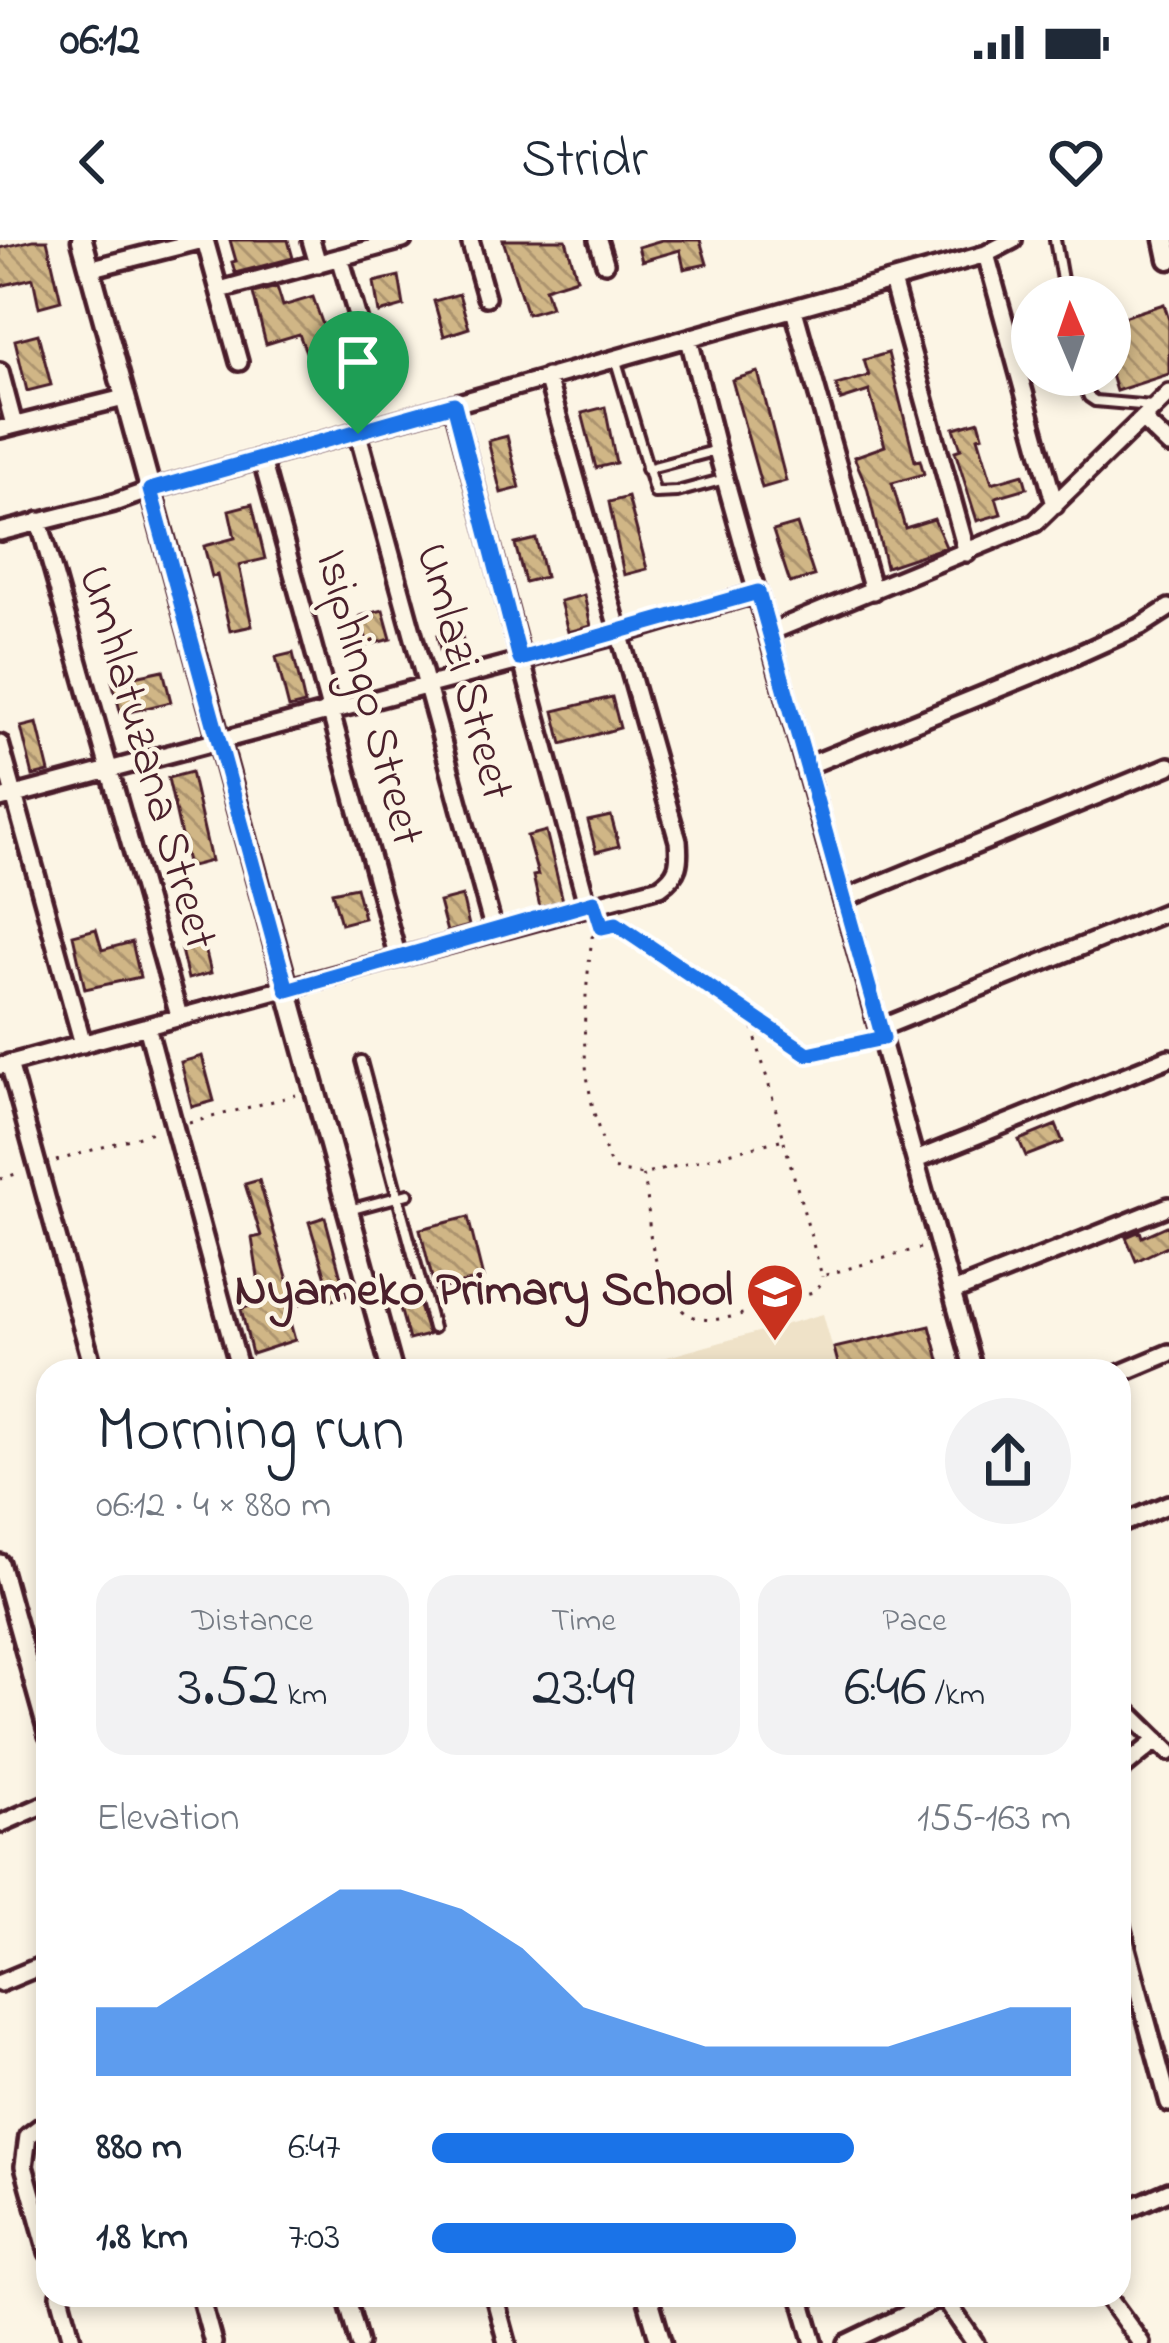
<!DOCTYPE html>
<html lang="en">
<head>
<meta charset="utf-8">
<style>
  :root { --surface:#fff; --page:#f2f2f3; --text:#1f2937; --muted:#747a83; --accent:#1a73e8 }
  body { margin:0; font-family:"Indie Flower",sans-serif; background:var(--page); color:var(--text); height:100vh; display:flex; flex-direction:column; font-size:45px; white-space:nowrap }
  * { box-sizing:border-box; margin:0 }
  p { font-size:39px; color:var(--muted) }
  .icon { flex:none; width:66px; height:66px; fill:none; stroke:currentColor; stroke-width:2; stroke-linecap:round; stroke-linejoin:round }
  .map { position:relative; flex:1; overflow:hidden }
  .drawer { position:absolute; left:36px; top:1119px; width:1095px; height:948px; display:flex; flex-direction:column; background:var(--surface); border-radius:36px; box-shadow:0 6px 18px #0003 }
  .drawer>* { flex:none }
  .needle { width:78px; rotate:358deg }
  .tools { position:absolute; left:1011px; top:36px; display:grid; gap:24px }
  .tools a { display:grid; place-items:center; width:120px; height:120px; border-radius:50%; background:var(--surface); box-shadow:0 6px 18px #0003; font-size:60px }
  .pin { position:absolute; display:grid; place-items:center; width:102px; height:102px; color:#fff; margin:-123px -51px; border-radius:50% 50% 50% 0; rotate:-45deg; box-shadow:0 0 12px #0007 }
  .pin .icon { rotate:45deg }
  .round { display:grid; place-items:center; flex:none; width:126px; height:126px; border-radius:63px; background:var(--page) }
  .headline { display:flex; align-items:center; justify-content:space-between; height:204px; padding:0 60px }
  h1 { font-size:66px; font-weight:600; line-height:90px }
  .stats { display:grid; grid-template-columns:repeat(3,1fr); gap:18px; height:204px; padding:12px 60px }
  .stats div { display:grid; align-content:center; border-radius:30px; background:var(--page); text-align:center }
  .stats b { font-size:60px; font-weight:600 }
  .stats small { font-size:33px; font-weight:400 }
  .stats p { font-size:33px }
  .chart { height:336px; padding:24px 60px }
  .chart p { display:flex; justify-content:space-between }
  .chart svg { width:100%; height:216px; margin-top:12px; fill:var(--accent); opacity:.7 }
  ul { padding:0 60px; list-style:none; font-size:39px }
  li { display:grid; grid-template-columns:192px 144px 1fr; align-items:center; height:90px }
  li i { height:30px; border-radius:15px; background:var(--accent) }
  .status { display:flex; justify-content:space-between; align-items:center; height:84px; padding:0 60px; background:var(--surface); direction:ltr }
  .status svg { height:33px; fill:currentColor }
  header { display:flex; justify-content:space-between; align-items:center; height:156px; padding:0 60px; background:var(--surface); font-size:54px; font-weight:600 }
  .map>svg:first-child { display:block }
</style>
</head>
<body>
<div class="status"><b>06:12</b><svg viewBox="0 0 49 12"><path d="M0 12V9h3v3zM5 12V6h3v6zM10 12V3h3v9zM15 12V0h3v12zM26 1h20v11H26zM47 4h2v5h-2z"/></svg></div>
<header><svg class="icon" aria-label="back" viewBox="0 0 24 24"><path d="M15 5l-7 7 7 7"/></svg>Stridr<svg class="icon" aria-label="heart" viewBox="0 0 24 24"><path d="M12 20l-8-8c-3-5 5-10 8-4 3-6 11-1 8 4z"/></svg></header>
<div class="map">
<svg width="1169" height="2103" viewBox="0 0 1169 2103">
  <defs>
    <pattern id="building-back-hatch" width="6" height="6" patternUnits="userSpaceOnUse" patternTransform="scale(3)"><rect width="6" height="6" fill="#d0b686"/><path d="M-1 5l2 2M0 0l6 6M5-1l2 2" fill="none" stroke="#ab936e"/></pattern>
  </defs>
  <rect width="100%" height="100%" fill="#fcf5e5"/>
  <filter id="ink" filterUnits="userSpaceOnUse"><feTurbulence type="fractalNoise" baseFrequency=".00833" numOctaves="2"/><feDisplacementMap in="SourceGraphic" scale="24" xChannelSelector="R" yChannelSelector="G"/><feConvolveMatrix kernelMatrix="1 2 1 2 8 2 1 2 1" color-interpolation-filters="sRGB"/></filter>
  <g filter="url(#ink)">
    <path fill="#efe2c8" d="M823,1074L839,1131H616Z"/>
    <path fill="url(#building-back-hatch)" stroke="#4a1f2b" stroke-width="3" d="M33,0H47L61,61L39,67L33,38L0,46V8Z
      M230,0H288L293,18L235,33L232,22L236,21Z
      M503,0H566L577,38L545,48L551,67L527,74Z
      M662,0H700L707,24L684,29L680,10L642,21L638,7Z
      M399,36L404,66L379,73L374,42Z
      M277,47L283,66L313,57L330,105L306,112L299,94L266,104L253,53Z
      M459,54L469,88L444,96L434,61Z
      M1164,64L1169,80V134L1116,151L1110,132V81Z
      M38,94L51,145L27,151L15,100Z
      M888,113L915,221L920,220L924,234L892,243L905,288L934,279L946,307L886,327L867,247L854,217L885,206L869,151L841,160L836,145L869,136L864,120Z
      M758,132L786,241L762,248L732,140Z
      M605,167L616,223L596,228L582,173Z
      M979,181L983,195L978,197L992,243L1023,234L1027,248L996,257L1001,274L977,281L955,211L961,209L954,188Z
      M507,196L520,248L501,253L488,201Z
      M628,257L647,329L624,335L609,262Z
      M252,264L265,319L239,325L252,386L230,391L217,335L212,337L204,306L235,298L229,270Z
      M797,284L814,336L790,343L773,291Z
      M536,299L545,337L525,342L515,304Z
      M584,355L591,386L568,392L560,361Z
      M383,370L391,399L368,405L360,376Z
      M460,389L468,422L444,428L437,395Z
      M293,413L305,464L289,468L276,417Z
      M163,430L171,462L121,474L112,441Z
      M612,457L620,488L562,504L554,471Z
      M37,483L49,532L33,536L21,487Z
      M191,532L211,621L188,627L168,538Z
      M611,576L619,606L596,612L588,581Z
      M546,591L563,661L540,667L533,636L538,635L527,596Z
      M356,647L364,678L341,684L332,652Z
      M462,656L469,686L447,692L439,662Z
      M96,689L102,710L132,702L140,737L85,749L73,695Z
      M204,704L211,733L188,739L181,710Z
      M202,816L214,861L192,867L181,822Z
      M1056,885L1063,902L1026,916L1019,900Z
      M259,940L291,1051L327,1041L309,982L325,977L346,1056L325,1062L324,1057L286,1068L295,1100L252,1114L241,1069L262,1062L252,998L261,996L245,944Z
      M468,977L483,1038L435,1050L420,989Z
      M1169,985V1005L1136,1021L1126,997L1140,991L1142,997Z
      M418,1063L428,1095L409,1100L400,1068Z
      M930,1086L942,1131H840L834,1108Z"/>
    <g fill="none" stroke-linecap="round" stroke-linejoin="round">
      <defs>
        <path id="service" d="M1055,0L1065,57
          M616,121L655,253L677,252L725,239
          M1080,135L1089,157L1095,161L1152,166
          M646,229L714,211
          M361,821L433,1088
          M349,970L408,954"/>
        <path id="minor" d="M205,0L239,122
          M311,0L318,24
          M470,0L486,57
          M598,0L605,23
          M986,14L1055,265
          M340,17L361,89
          M89,29L203,0
          M892,41L967,313
          M220,50L403,0
          M794,70L873,351
          M689,99L717,210L974,1131
          M0,132L14,185
          M453,164L587,664
          M1142,179L1169,205
          M0,189L124,158
          M358,194L494,691
          M262,220L398,718
          M39,281L179,776
          M0,292L114,263L150,250L986,14L1013,0
          M770,392L1035,283L1169,153
          M0,504L83,804
          M807,526L1039,432L1141,386L1169,368
          M0,559L617,395L757,353
          M844,659L1169,526
          M147,786L240,1131
          M880,788L1169,671
          M9,823L94,1131
          M0,826L660,647C679,634 680,623 678,601L547,137
          M916,920L1169,818
          M953,1052L1169,966
          M1119,1134L1169,1113
          M1119,1285L1169,1264
          M0,1323L48,1495
          M1119,1463L1169,1512
          M1119,1531L1157,1500
          M0,1584L48,1563
          M1119,1679L1169,1863
          M0,1743L48,1723
          M48,1881L28,1896L24,1926L48,2012
          M1119,1973L1169,1951
          M60,2055L73,2103
          M200,2055L213,2103
          M346,2055L359,2103
          M494,2055L507,2103
          M800,2055L814,2103
          M942,2055L975,2103
          M1106,2055L1141,2103
          M847,2103L943,2057"/>
        <path id="tertiary" d="M82,0L392,1131
          M1165,0L1169,19
          M647,2055L661,2103"/>
      </defs>
      <use href="#service" stroke="#4a1f2b" stroke-width="16"/>
      <use href="#minor" stroke="#4a1f2b" stroke-width="24"/>
      <use href="#tertiary" stroke="#4a1f2b" stroke-width="27"/>
      <path stroke="#4a1f2b" stroke-width="3" stroke-dasharray="3 9" stroke-linecap="butt" d="M602,687L592,697C581,790 578,839 612,929L642,935L784,899L750,778
        M603,687L616,684L808,814L863,802
        M189,883L296,855
        M784,901L822,1036L920,1008
        M56,921L156,891
        M642,935C650,954 647,978 651,1000C676,1121 726,1074 813,1052L822,1043V1036
        M0,939L19,933"/>
      <use href="#service" stroke="#fcf5e5" stroke-width="8"/>
      <use href="#minor" stroke="#fcf5e5" stroke-width="15"/>
      <use href="#tertiary" stroke="#fcf5e5" stroke-width="18"/>
    </g>
  </g>
  <g fill="none" stroke-linecap="round" stroke-linejoin="round" filter="url(#ink)">
    <defs>
      <path id="route" d="M454,164L520,419L758,352L883,798L808,814L616,684L602,687L594,662L287,750L150,250Z"/>
    </defs>
    <use href="#route" stroke="#fff" stroke-width="24"/>
    <use href="#route" stroke="#1a73e8" stroke-width="15"/>
  </g>
  <defs>
    <symbol id="school-pin" viewBox="-11 -11 22 30"><path d="M0 17L-7.5 6A9.5 9.5 0 1 1 7.5 6Z" fill="#c8321e" stroke="#fcf5e5"/><path d="M0-5L7-2L0 1L-7-2ZM-4 1L0 2.5L4 1V4Q0 6-4 4Z" fill="#fff"/></symbol>
  </defs>
  <g fill-rule="evenodd">
    <use href="#school-pin" x="742" y="1019" width="66" height="90"/>
  </g>
  <g text-anchor="middle" dominant-baseline="central" stroke-width="9" stroke-linejoin="round" paint-order="stroke">
    <g font-size="48" fill="#4a1f2b" stroke="#fcf5e5">
      <text transform="translate(463 432) rotate(75)">Umlazi Street</text>
      <text transform="translate(368 458) rotate(75)">Isiphingo Street</text>
      <text transform="translate(146 518) rotate(74)">Umhlatuzana Street</text>
    </g>
    <g font-size="48" font-weight="bold" fill="#4a1f2b" stroke="#fcf5e5" text-anchor="end">
      <text x="733" y="1052">Nyameko Primary School</text>
    </g>
  </g>
</svg>
<div class="tools">
<a><svg class="needle" viewBox="-14 -14 28 28"><path d="M0-13l5 13h-10z" fill="#e53935"/><path d="M0 13l5-13h-10z" fill="#747a83"/></svg></a>
</div>
<div class="pin" style="left:358px;top:194px;background:#1e9e55"><svg class="icon" aria-label="arrive" viewBox="0 0 24 24"><path d="M6 21V4h12l-3 4 3 4H6"/></svg></div>
<section class="drawer">
<div class="headline"><div><h1>Morning run</h1><p>06:12 · 4 × 880 m</p></div><a class="round"><svg class="icon" aria-label="share" viewBox="0 0 24 24"><path d="M12 15V3M7 8l5-5 5 5M5 13v7h14v-7"/></svg></a></div>
<div class="stats">
<div><p>Distance</p><b>3.52<small> km</small></b></div>
<div><p>Time</p><b>23:49</b></div>
<div><p>Pace</p><b>6:46<small> /km</small></b></div>
</div>
<div class="chart"><p><span>Elevation</span>155–163 m</p>
<svg viewBox="0 0 160 44" preserveAspectRatio="none"><path d="M0 44V30L10 30L20 22L30 14L40 6L50 6L60 10L70 18L80 30L90 34L100 38L110 38L120 38L130 38L140 34L150 30L160 30V44z"/></svg>
</div>
<ul>
<li><b>880 m</b>6:47<i style="width:66%"></i></li>
<li><b>1.8 km</b>7:03<i style="width:57%"></i></li>
</ul>
</section>
</div>
</body>
</html>
